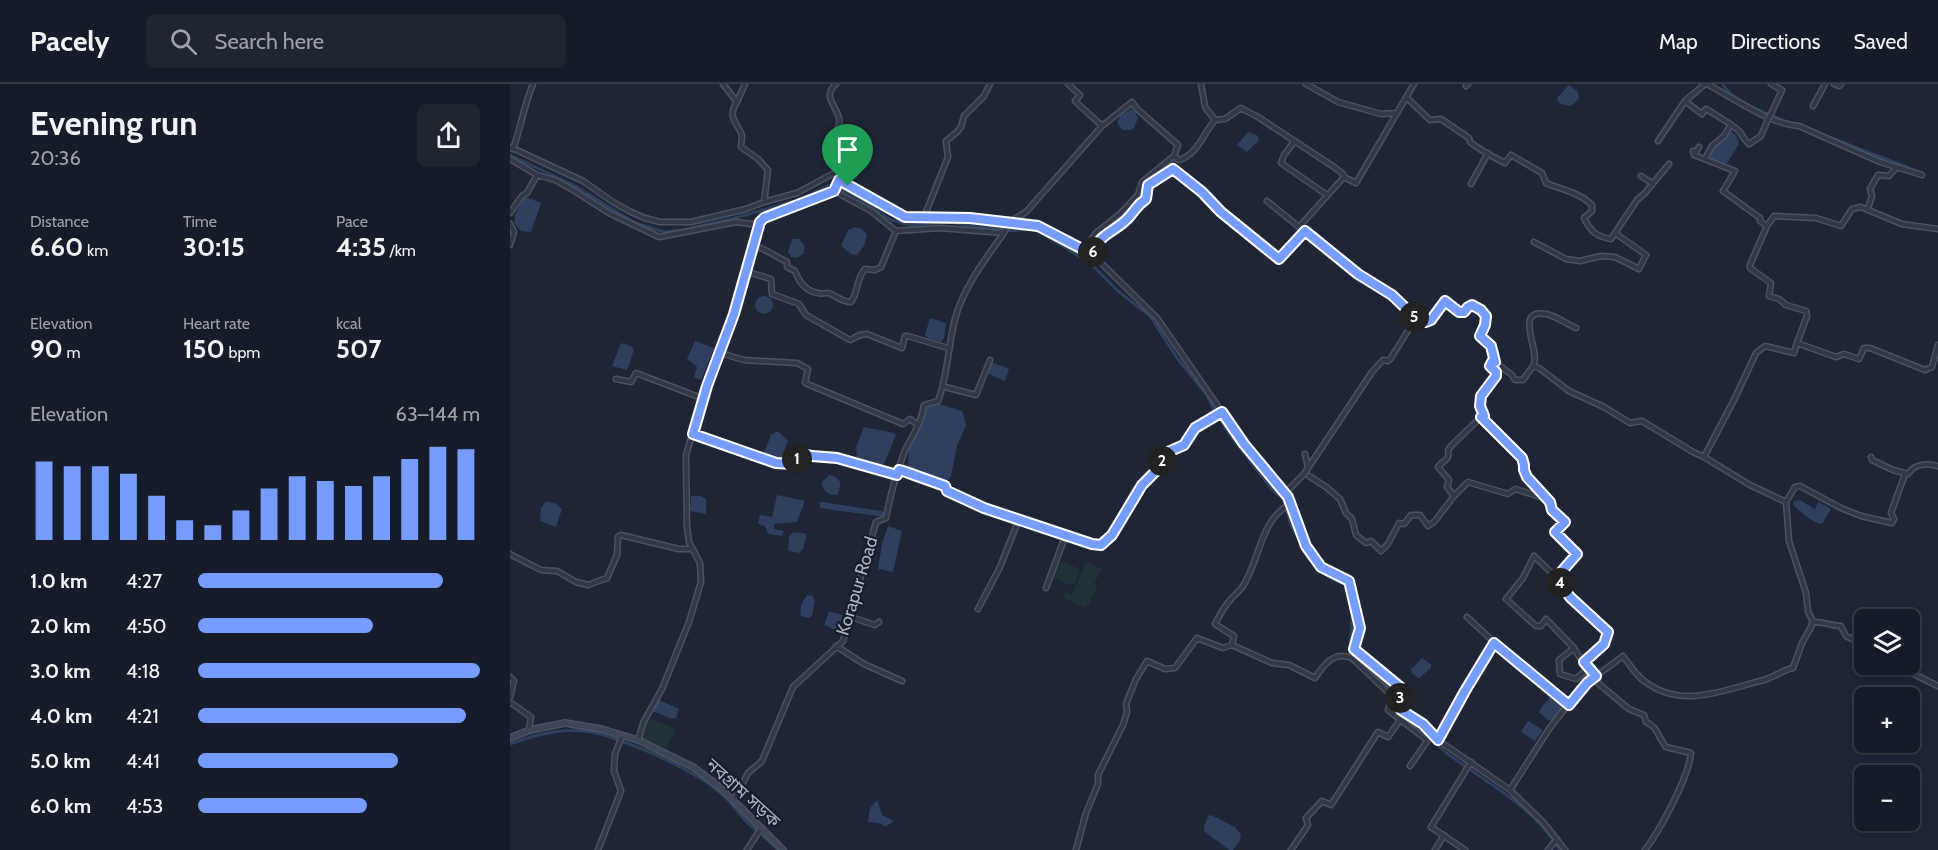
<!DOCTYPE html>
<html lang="en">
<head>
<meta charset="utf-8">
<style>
  :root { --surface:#161c29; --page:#1f2531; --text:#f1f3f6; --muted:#9ea1a8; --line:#353a46; --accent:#759cff }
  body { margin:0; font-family:Cabin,"Noto Sans Bengali",sans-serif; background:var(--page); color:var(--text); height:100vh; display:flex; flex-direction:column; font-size:22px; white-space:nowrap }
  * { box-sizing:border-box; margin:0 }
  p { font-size:20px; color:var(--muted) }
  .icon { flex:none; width:33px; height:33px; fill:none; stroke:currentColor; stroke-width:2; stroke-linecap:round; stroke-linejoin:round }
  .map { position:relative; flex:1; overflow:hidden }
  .panel { display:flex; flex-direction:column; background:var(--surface); width:510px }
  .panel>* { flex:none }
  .buttons { position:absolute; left:1344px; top:525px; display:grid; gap:12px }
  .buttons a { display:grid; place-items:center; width:66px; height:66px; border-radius:9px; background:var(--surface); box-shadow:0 3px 9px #0003,0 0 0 2px var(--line); font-size:30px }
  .pin { position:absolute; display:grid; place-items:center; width:51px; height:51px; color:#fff; margin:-62px -26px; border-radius:50% 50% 50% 0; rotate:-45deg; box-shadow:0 0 6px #0007 }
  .pin .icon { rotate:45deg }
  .km { position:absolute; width:30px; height:30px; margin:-15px; border-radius:50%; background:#222; color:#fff; font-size:16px; line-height:30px; text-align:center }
  .round { display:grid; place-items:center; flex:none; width:63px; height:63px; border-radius:9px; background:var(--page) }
  .head { display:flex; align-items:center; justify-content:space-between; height:102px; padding:0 30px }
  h1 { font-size:33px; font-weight:700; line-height:45px }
  .stats { display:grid; grid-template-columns:repeat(3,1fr); gap:9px; height:102px; padding:6px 30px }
  .stats div { display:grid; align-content:center }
  .stats b { font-size:26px; font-weight:700 }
  .stats small { font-size:16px; font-weight:400 }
  .stats p { font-size:16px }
  .chart { height:168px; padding:12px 30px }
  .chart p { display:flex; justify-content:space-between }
  .chart svg { width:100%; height:108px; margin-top:6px; stroke:var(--accent); stroke-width:6 }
  ul { padding:0 30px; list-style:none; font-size:20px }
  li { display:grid; grid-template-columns:96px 72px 1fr; align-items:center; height:45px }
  li i { height:15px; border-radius:8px; background:var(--accent) }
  header { display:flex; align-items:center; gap:36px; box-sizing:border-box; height:84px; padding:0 30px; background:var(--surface); border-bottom:2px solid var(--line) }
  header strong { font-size:28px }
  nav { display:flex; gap:33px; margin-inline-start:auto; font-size:21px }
  .search { width:420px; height:54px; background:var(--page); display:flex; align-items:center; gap:15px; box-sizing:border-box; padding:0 21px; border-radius:9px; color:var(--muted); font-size:22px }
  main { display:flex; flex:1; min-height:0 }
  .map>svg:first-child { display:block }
</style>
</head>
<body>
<header>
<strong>Pacely</strong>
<div class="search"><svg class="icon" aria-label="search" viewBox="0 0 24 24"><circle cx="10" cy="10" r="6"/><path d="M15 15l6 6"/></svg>Search here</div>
<nav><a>Map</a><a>Directions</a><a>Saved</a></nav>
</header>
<main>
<section class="panel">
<div class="head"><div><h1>Evening run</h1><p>20:36</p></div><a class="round"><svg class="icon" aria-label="share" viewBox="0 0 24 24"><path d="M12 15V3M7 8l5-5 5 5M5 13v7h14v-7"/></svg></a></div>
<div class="stats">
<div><p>Distance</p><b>6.60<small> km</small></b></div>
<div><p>Time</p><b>30:15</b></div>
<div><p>Pace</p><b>4:35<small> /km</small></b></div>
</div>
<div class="stats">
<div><p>Elevation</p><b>90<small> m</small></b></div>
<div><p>Heart rate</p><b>150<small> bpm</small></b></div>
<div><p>kcal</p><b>507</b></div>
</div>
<div class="chart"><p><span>Elevation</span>63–144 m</p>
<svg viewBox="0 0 160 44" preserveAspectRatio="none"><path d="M5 44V12M15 44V14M25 44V14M35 44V17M45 44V26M55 44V36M65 44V38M75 44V32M85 44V23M95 44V18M105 44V20M115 44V22M125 44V18M135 44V11M145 44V6M155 44V7"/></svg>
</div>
<ul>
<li><b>1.0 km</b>4:27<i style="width:87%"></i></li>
<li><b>2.0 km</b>4:50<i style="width:62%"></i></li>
<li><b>3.0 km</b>4:18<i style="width:100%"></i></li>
<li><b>4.0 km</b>4:21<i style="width:95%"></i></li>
<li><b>5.0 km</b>4:41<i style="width:71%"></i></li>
<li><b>6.0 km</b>4:53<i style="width:60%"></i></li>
</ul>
</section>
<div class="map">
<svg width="1428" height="766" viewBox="0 0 1428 766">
  <rect width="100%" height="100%" fill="#1d2537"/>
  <path fill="#1f3238" d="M549,477L570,485L565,500L558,501L542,492Z
    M576,478L592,485L584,500L588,502L576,525L553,513L556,508L562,511Z
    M139,634L164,644V649L156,664L131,654Z"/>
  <path fill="#2f3f60" d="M1059,1L1068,8L1069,15L1061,22L1050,20L1047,14Z
    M621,25L624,27L628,34L624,44L620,46H612L607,38L611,31Z
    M1220,47L1226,51L1229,60L1216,81L1198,74L1206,59Z
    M738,48L747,51L749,56L737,68L727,61Z
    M14,114H19L31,119L21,148L11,147L4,139L5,131Z
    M345,143L352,145L357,151L354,162L347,171L341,170L331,162L338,146Z
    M282,155H289L295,162L293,170L287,174L281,173L278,168Z
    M245 221a9 9 0 1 1 18 0a9 9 0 1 1-18 0Z
    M420,234L436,239L434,254L431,258L418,254L415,251Z
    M185,257L204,264L191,296L184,293L187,283L177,275Z
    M111,259L121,262L124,266L117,286L102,282Z
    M481,278L499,285L495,297L477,289Z
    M423,318L452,327L456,341L447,362L441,392L435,400L398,387L399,364L417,321Z
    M354,343L384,349L386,351L374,380C365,384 355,379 347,374L346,363Z
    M268,347L278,357L270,378L253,372L261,351Z
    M319,391C331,393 333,400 327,411C318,411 312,407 312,398Z
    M267,411L295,417L287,438L264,440V445L274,447L272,452L258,450L255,442L248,440L250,431L262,433Z
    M181,412H191L196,415V430L180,427Z
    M1290,416L1305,425L1308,418L1320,424V427L1312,440C1301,439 1292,428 1283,421L1284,417Z
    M36,417L47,420L52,425L46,443L30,437L31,424Z
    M312,418L371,427L375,429L374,433L310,424L309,419Z
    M378,442L392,447L383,488L368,485L372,460Z
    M283,448L297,450L293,465L289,469L278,467L279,453Z
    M298,511L303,512L305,517L302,532L298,534L291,532C289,524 292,516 298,511Z
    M319,527L333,531L328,547L314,541Z
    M912,574L921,580V584L909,594L902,590L901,585Z
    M1039,609L1048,612C1054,625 1051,631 1039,637L1029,628L1033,621L1039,615Z
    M149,616L169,625L166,634H160L142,627Z
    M1018,637L1033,646L1025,657L1011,648Z
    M366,717L368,718L372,731L384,737L377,742H374L369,739L358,738L360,724Z
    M701,731L725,743L731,750L730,757L723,766H719L694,747V742L698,732Z"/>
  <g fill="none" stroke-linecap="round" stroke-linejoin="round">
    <path stroke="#2f3f60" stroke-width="1.5" d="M851,307L863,291
      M798,387L811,369
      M779,410L791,395"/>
    <path stroke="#2f3f60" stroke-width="3" d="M1213,0C1218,15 1262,32 1277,38C1282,39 1286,39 1291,41
      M1311,50L1412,89
      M0,71L65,102L125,139L155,148L174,146L225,134L285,117L321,101L338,108L381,136L399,141L439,138L469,143L491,144L498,147L519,145L531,148L581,180L609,208L640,232L667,274L697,311L704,326L720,351L764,408L773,414L781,441L798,474L818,493L835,501L839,510L842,536L840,565L845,574L880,605L885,612L886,627L904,644
      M910,648C919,651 930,664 938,670C977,699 1024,723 1050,766
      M111,657C143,668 192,691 216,714C225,723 231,733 241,742C250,750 260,757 268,766
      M0,660C37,646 71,640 108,656"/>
    <defs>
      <path id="minor" d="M213,0L227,18C216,34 229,40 232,52C232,54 231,61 231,63L248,75L258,86L254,118
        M326,0C312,12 326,21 329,34C331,42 325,50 324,58C321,69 324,86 329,96
        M558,0L570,11L565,17L592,42
        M796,0L828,18L871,30L887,29
        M1195,0L1175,17L1192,30L1196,25C1203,29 1226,43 1230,48C1233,53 1234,56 1239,60L1251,52L1258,35
        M1197,0C1223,14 1259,40 1289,42L1370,78L1412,91
        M1261,0L1272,6L1261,30
        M1324,0L1329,2L1331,0
        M956,2L958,0
        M898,15L920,36L931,35L959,54L960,58C970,66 983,73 995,79L1001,71L1032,89L1036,99C1052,106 1069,108 1082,121V127L1074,134C1080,147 1087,153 1101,155L1127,116L1135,109L1159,80
        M227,18L235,0
        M1303,22L1315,0
        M705,36L715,35L731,24L748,33L824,83L833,90L834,93
        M1148,57L1175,17
        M784,58L774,71L771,79L817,111
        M0,63L73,97L103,118L121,128L135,134L150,138H181L236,125L254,118L287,109L326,88
        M1189,63L1186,68L1183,67L1184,71L1225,87L1213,107L1250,134V137L1257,142L1264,132L1306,134L1331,142L1342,125L1351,123L1392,140L1428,145
        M3,65C11,43 14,21 23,0
        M0,75L27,91L45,96L63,106L99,129L149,153L226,138L250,141
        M1195,75L1202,62L1214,52L1220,42
        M1131,92L1142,99
        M961,100L978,69
        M324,107L361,127L386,147L430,144L493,149
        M757,117L789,143
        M1358,124L1362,112L1360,105L1368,91L1379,92L1387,83
        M0,129L12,112L17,109L27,91
        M414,133L438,73L436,57L447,48L451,43L454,32L474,12L480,0
        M0,140L4,148L0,161
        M1257,142L1240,181V184L1261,199L1259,212L1269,215L1276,221L1296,227L1297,232L1287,259L1326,273L1334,270L1349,275L1354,264H1360L1415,286L1422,283L1428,261
        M795,147L789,143L834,93L846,99L904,0
        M1024,158L1056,175L1070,177L1091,172L1105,173L1129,185L1136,171L1105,149
        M243,161C256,165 265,172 277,178V183L285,187C289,198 295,207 308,209C310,210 317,209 318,209C327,212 332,218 341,218C349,207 346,194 355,185L365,186L371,183L386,147
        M573,166L586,149L611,129L628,111L632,98L664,72L669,76C688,70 693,50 705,36L695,23L691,0
        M582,170C590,149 606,148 619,133C627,124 625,123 636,115L638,101L663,85L692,108L711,128L769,175L795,147L848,191L882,211L907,235L916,238L921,236L935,217L949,229H954L958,223L962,221C978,229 977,237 970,252L981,262L985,278L1002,291L1005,296H1013L1023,282L1029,284L1059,307L1094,323L1120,339L1132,337L1183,368L1194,373
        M235,187L261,195L262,210L289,220L296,231L340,256L350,251L357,250L392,264L395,252H398L438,264
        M210,269L234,276L287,279L298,285L295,299L393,340L400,335L408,341
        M985,278H982L980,282L986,288V292L971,312L970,325L974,332L971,333L1012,374L1014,381V386L1017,393L1040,418L1042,426L1055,438L1045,448L1067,470L1046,494
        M1023,282C1032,269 1002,224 1036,230C1047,232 1056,240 1066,244
        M106,295L121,298L126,289L194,315
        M435,303L466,311L480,276
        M183,350L266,379L283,380L289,369L302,372L327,374L387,391
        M795,370L798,383
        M1361,373L1362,376L1383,386L1398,390C1405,379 1416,379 1428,382
        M389,386L435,402L437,407L474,424L582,460L591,461L602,451L632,401L645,388L658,368L674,361L685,344L712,328
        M799,392L816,403L830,415L836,429L842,435L846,451L856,459L861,457L871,467L878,460L889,439L894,440L901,431H910L918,442L925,437L944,412L937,403L939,396L928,383C934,375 940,377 938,366L942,361L971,333
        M775,409L794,390L862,288L873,276L878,277L881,274L902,240
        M944,412L958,398L998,410L1005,405L1037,415
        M1276,418L1285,403L1290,402L1331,424L1351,432L1382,439L1384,435L1381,429L1395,390
        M0,470L31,486L47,487L66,498L78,501L97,494L107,471L108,453L111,451L169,465H183
        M536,504L556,450
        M468,525L490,483L509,435
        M341,533L365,541L369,538
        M957,533L985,559
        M1303,538C1313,537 1321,542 1331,542L1336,552L1354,561
        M722,561L724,552L705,540C709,533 712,526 717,520C722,513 729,508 733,502C750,476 750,436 780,420
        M326,562L354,580L392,597
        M1064,564L1049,576L1050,590L1066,595L1074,588L1082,589
        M1074,578L1094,560L1098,548L1060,513L1044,491L1024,472L1013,494L996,515L1026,542H1031L1036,535L1062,562L1078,585L1086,592L1089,600L1119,625L1134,631L1136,638C1147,642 1148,653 1156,663L1181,669C1179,693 1150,746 1135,766
        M1383,580L1428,602
        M0,593L4,597L0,613
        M0,618L21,633L19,646
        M128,656L134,637L152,605L179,538L191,498L190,479L179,458L177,443L176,371L197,301L224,230L250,138L257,133L324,107L329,96L395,133L460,134L528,142L582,170L647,234L734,360L778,413L796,462L811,483L839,497L850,544L844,565L890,603L891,626L913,641L928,656L1000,706L1033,738L1055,766
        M928,656L955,607L985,559L1059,621
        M900,682L922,650
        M1000,706L1039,645L1056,623L1077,599L1113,572C1119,580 1126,591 1134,597C1172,626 1213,606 1254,596C1265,593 1272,586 1283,584L1292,559L1300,545L1303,538L1298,527L1296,509L1279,457L1276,418L1240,401L1194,373L1225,314L1246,269L1255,262L1284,269L1287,259
        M224,716L238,689L252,677L283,603L333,557L366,438L376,434C380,412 386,390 394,369C401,353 412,339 414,321L428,317C438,291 438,262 445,235C453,204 476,174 494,149L498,139L516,128L592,42L622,18L627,25L668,61L664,72
        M88,766L111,707L104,687L105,670L112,652
        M237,766L251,744
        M566,766L576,729L588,700V691L613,641L617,628L616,620L626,595L637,577L655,585L665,584L687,554L713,564L722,561L762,579L779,581L805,594C814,580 824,567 842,574L883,613L878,626L917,656
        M781,766L798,741L796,734L812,717L821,721L868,648L878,653L890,636
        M925,766L934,751
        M955,766L921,743L961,678
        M1038,766L1047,755"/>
      <path id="secondary" d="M0,654L20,646L55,639L91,645L128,656L183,683L211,704L273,766"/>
    </defs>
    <use href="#minor" stroke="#4b5262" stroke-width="7"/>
    <use href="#secondary" stroke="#4b5262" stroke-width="8"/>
    <use href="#minor" stroke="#313847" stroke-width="4"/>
    <use href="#secondary" stroke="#3e465b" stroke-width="5"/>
    <defs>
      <path id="minor-bridge" d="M1258,35L1261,30"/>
    </defs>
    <use href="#minor-bridge" stroke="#4b5262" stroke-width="7" stroke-linecap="butt"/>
    <use href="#minor-bridge" stroke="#313847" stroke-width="4"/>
  </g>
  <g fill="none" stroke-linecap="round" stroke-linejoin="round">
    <defs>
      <path id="route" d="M663,85L692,108L711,128L769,175L795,147L848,190L882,211L907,235L916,238L921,236L935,217L949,228H954L958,223L962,221L971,226L976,232L975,241L970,252L981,262L985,278H982L980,282L986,288V292L971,312L970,322L974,332L971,333L1012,374L1014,381V386L1017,393L1040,418L1042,426L1055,438L1045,448L1067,470L1046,494L1060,513L1098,548L1094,560L1074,578L1086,592L1077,599L1059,621L984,559L955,607L928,656L913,640L891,626L890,603L844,565L850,544L839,497L811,483L796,462L778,413L734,360L712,328L685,344L674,361L658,368L645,388L632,401L602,451L591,461L582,460L474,424L437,407L435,402L393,387L389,386L387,391L327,374L302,372L289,369L283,380L266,379L183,350L197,302L224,230L250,138L254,134L324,107L329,96L395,133L460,134L528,142L582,170C590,148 606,148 619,133C627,124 626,122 636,115L638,101Z"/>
    </defs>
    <use href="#route" stroke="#fff" stroke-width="12"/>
    <use href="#route" stroke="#759cff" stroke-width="8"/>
  </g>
  <g text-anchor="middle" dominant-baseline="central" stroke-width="4.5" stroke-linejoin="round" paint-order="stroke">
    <g font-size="18" fill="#aab2c5" stroke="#161d2b">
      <text transform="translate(347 502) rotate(-73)">Korapur Road</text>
      <text transform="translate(233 709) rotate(42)">নবগ্রাম সড়ক</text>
    </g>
  </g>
</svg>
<div class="buttons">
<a><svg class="icon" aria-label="layers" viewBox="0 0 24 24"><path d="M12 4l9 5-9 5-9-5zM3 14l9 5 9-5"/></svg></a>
<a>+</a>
<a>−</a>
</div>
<div class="pin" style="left:338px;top:102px;background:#1e9e55"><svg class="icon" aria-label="arrive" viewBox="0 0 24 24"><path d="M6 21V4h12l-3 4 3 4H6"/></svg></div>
<b class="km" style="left:287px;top:375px">1</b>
<b class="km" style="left:652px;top:377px">2</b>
<b class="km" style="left:890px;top:614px">3</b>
<b class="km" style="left:1050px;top:499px">4</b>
<b class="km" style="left:904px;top:233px">5</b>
<b class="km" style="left:583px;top:168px">6</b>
</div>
</main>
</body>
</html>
